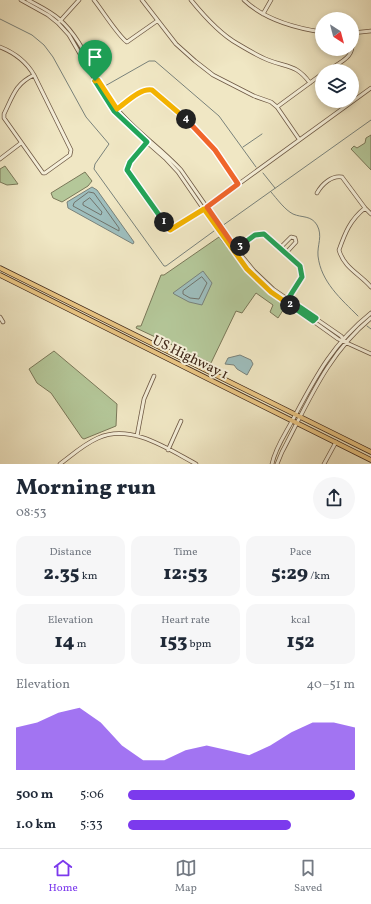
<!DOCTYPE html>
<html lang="en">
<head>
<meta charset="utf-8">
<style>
  :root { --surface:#fff; --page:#f6f6f7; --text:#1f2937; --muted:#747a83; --line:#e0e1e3; --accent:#7c3aed }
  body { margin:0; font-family:Vollkorn,serif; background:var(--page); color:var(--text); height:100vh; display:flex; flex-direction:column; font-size:15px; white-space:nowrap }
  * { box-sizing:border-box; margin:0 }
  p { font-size:13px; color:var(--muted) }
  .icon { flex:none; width:22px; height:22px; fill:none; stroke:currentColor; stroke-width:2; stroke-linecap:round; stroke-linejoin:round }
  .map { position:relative; height:464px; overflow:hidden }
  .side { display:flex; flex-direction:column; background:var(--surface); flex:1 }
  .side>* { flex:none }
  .needle { width:26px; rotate:144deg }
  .tools { position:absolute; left:315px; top:12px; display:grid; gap:8px }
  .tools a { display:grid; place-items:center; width:44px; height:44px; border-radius:50%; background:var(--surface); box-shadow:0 2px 6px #0003; font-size:20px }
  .pin { position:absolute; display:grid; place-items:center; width:34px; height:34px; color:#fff; margin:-41px -17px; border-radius:50% 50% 50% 0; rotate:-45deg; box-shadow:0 0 4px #0007 }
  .pin .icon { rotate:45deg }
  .km { position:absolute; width:20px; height:20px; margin:-10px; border-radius:50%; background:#222; color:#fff; font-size:11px; line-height:20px; text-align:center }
  .round { display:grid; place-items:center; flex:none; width:42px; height:42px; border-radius:21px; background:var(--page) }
  .summary { display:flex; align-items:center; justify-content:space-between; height:68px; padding:0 16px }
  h1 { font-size:22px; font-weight:800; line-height:30px }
  .figures { display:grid; grid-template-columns:repeat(3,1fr); gap:6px; height:68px; padding:4px 16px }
  .figures div { display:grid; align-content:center; border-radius:10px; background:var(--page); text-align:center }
  .figures b { font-size:20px; font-weight:800 }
  .figures small { font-size:11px; font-weight:400 }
  .figures p { font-size:11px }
  .chart { height:112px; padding:8px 16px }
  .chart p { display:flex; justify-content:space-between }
  .chart svg { width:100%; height:72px; margin-top:4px; fill:var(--accent); opacity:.7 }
  ul { padding:0 16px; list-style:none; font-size:13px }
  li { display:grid; grid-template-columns:64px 48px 1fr; align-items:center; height:30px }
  li i { height:10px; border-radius:5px; background:var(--accent) }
  .tabs { display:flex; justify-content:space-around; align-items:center; height:56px; border-top:1px solid var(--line); background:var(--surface); font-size:11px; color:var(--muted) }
  .tabs a { display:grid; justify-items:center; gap:2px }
  .tabs .selected { color:var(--accent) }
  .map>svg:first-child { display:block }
</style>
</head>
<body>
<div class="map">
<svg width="371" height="464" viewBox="0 0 371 464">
  <rect width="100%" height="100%" fill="#f0e7c4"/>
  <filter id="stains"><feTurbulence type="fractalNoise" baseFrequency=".005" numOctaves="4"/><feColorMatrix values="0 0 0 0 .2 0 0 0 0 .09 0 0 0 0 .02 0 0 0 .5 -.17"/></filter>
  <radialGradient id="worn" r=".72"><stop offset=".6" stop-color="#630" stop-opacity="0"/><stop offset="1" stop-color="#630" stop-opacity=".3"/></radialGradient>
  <path fill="#b4c799" stroke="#7a7859" d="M371,135V170L351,149L354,146L357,148L365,143L366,138Z
    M5,166L18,184L7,185L0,182V169Z
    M85,172L92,181L88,186L62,202L53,198L51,193Z
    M219,237C240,264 258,284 287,304L278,318L270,312L273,305L256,293L242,313L236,311L211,363L136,328L137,326H141L161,275H164Z
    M54,351L117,404L116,426L84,439L82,438L51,393L37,383L29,369Z"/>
  <path fill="#9ebebd" stroke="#79827b" d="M92,187L97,190L134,242L133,244L68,208L67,202Z
    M203,271L212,283L202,305L189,302L174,294L173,293Z
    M240,355L251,360L253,364L247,375L237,369L234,365L225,364L228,358Z"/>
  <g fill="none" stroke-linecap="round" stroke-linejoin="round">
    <path stroke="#70736b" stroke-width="1" d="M89,192L94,193L119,228V231L73,206L74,203Z
      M90,198L102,212L101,215L83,205V203Z
      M202,277L207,283L199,299L190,298L183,294V291Z"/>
    <path stroke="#79827b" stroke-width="1" d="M0,19L32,35L44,45L53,57L86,117L109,144L95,164L94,169L164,266H166L214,231
      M105,86L149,61H155L219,116L256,167
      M243,147L262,134
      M263,173L275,188
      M271,192C277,199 285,210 293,214C302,218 311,215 317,225C323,236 317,245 318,256C321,282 341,299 358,316
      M222,226L371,120
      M367,326L371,329"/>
    <defs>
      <path id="minor" d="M21,0L48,15L58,23L69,35L108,102L124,122L165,158L178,172L233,252L251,274L271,291L338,339L371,354
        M28,0C39,6 50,11 59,19C87,43 94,82 117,109C136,132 161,148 181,170L236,249L254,271L273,289L341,336L345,341
        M94,0C102,10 119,37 127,42L157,21
        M142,0L176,44L195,61L213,75L254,96L271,102L277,107L299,139
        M191,0C204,16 220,34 238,44C248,50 258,56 268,60C288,68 296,64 310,83
        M244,0C265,20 295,28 322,32
        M263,14L271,0
        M60,21L79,0
        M352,33L371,31
        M0,47C15,53 26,61 34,75L71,150L70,155L45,173H43L4,118V114C13,96 15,84 34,75
        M327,71C342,61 355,58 352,38
        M277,107L322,74
        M117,109C127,102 140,88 152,90C188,116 213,147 238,184
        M148,141L129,164L127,170L170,230L207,207L371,88
        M0,159L21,143
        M317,193C322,184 332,175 342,177L365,208L371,214
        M365,208C350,220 345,233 339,250C344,268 360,274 371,287
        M236,249L255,235L264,234L299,266C306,279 294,290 287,300
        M279,249L291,237L295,238L296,242L285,254
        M0,317L3,322
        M137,436L144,399L154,376
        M168,450L181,421
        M60,464C72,455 84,444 98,438C131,423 168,449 196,464
        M272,464C275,449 284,436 291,423C315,378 331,345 371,313
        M277,464L282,452C308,403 327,354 371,318
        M324,464L336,442"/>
      <path id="major" d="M0,268L371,452
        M0,275L371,460"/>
    </defs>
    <use href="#minor" stroke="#6d5844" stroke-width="4.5"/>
    <use href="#major" stroke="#412819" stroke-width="5.5"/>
    <use href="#minor" stroke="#f5efd9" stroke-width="3"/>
    <use href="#major" stroke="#e8c482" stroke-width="4"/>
  </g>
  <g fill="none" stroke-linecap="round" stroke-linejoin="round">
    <defs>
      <path id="split-1" d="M95,81L114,111L147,142L130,162L127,170L164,222"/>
      <path id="split-2" d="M164,222L170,230L204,209L247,269L271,292L290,305"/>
      <path id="split-3" d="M240,246L255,235L264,234L300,266L302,277L288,299L316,318L313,321L290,305"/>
      <path id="split-4" d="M186,119L215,150L238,184L207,207L236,249L240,246"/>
      <path id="split-5" d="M95,81L98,80L117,109C127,102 140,88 152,90L186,119"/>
    </defs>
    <use href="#split-1" stroke="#fff" stroke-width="8"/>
    <use href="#split-2" stroke="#fff" stroke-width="8"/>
    <use href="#split-3" stroke="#fff" stroke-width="8"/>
    <use href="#split-4" stroke="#fff" stroke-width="8"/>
    <use href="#split-5" stroke="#fff" stroke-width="8"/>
    <use href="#split-1" stroke="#22a559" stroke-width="5"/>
    <use href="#split-2" stroke="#f5b400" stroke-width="5"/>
    <use href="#split-3" stroke="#22a559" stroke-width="5"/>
    <use href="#split-4" stroke="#f0652b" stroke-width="5"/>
    <use href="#split-5" stroke="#f5b400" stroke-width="5"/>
  </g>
  <g text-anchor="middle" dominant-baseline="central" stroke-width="4" stroke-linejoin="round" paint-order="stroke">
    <g font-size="14" fill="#412819" stroke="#f5efd9">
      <text transform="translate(190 358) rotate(26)">US Highway 1</text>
    </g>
  </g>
  <rect width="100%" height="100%" filter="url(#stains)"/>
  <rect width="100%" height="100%" fill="url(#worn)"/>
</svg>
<div class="tools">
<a><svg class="needle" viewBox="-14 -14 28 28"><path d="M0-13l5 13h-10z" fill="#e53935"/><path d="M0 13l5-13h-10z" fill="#747a83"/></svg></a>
<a><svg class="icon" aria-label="layers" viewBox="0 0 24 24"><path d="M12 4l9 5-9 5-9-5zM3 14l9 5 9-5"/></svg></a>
</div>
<div class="pin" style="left:95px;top:81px;background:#1e9e55"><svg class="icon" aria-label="arrive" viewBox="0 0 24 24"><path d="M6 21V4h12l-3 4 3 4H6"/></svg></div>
<b class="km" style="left:164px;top:222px">1</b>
<b class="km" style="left:290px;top:305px">2</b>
<b class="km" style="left:240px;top:246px">3</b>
<b class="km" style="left:186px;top:119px">4</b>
</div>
<section class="side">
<div class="summary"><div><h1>Morning run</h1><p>08:53</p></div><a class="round"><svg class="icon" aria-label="share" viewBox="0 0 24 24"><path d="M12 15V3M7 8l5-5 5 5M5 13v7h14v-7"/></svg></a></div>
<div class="figures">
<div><p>Distance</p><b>2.35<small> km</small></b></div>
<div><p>Time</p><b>12:53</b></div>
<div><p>Pace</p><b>5:29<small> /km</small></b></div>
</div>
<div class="figures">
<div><p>Elevation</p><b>14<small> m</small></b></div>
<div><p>Heart rate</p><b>153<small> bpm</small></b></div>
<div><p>kcal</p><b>152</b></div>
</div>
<div class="chart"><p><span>Elevation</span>40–51 m</p>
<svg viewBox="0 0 160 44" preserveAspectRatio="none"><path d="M0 44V18L10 15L20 9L30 6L40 15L50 29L60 38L70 38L80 32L90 29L100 32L110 35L120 29L130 21L140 15L150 15L160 18V44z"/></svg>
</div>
<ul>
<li><b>500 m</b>5:06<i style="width:100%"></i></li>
<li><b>1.0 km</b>5:33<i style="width:72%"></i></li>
</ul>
</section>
<nav class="tabs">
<a class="selected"><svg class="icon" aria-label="home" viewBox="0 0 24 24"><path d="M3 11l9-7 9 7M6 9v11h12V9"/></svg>Home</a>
<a><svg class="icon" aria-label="map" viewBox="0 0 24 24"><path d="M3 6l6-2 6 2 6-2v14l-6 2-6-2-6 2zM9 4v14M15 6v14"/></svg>Map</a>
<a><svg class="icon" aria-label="saved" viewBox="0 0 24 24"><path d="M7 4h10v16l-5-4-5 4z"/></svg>Saved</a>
</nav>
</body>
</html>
